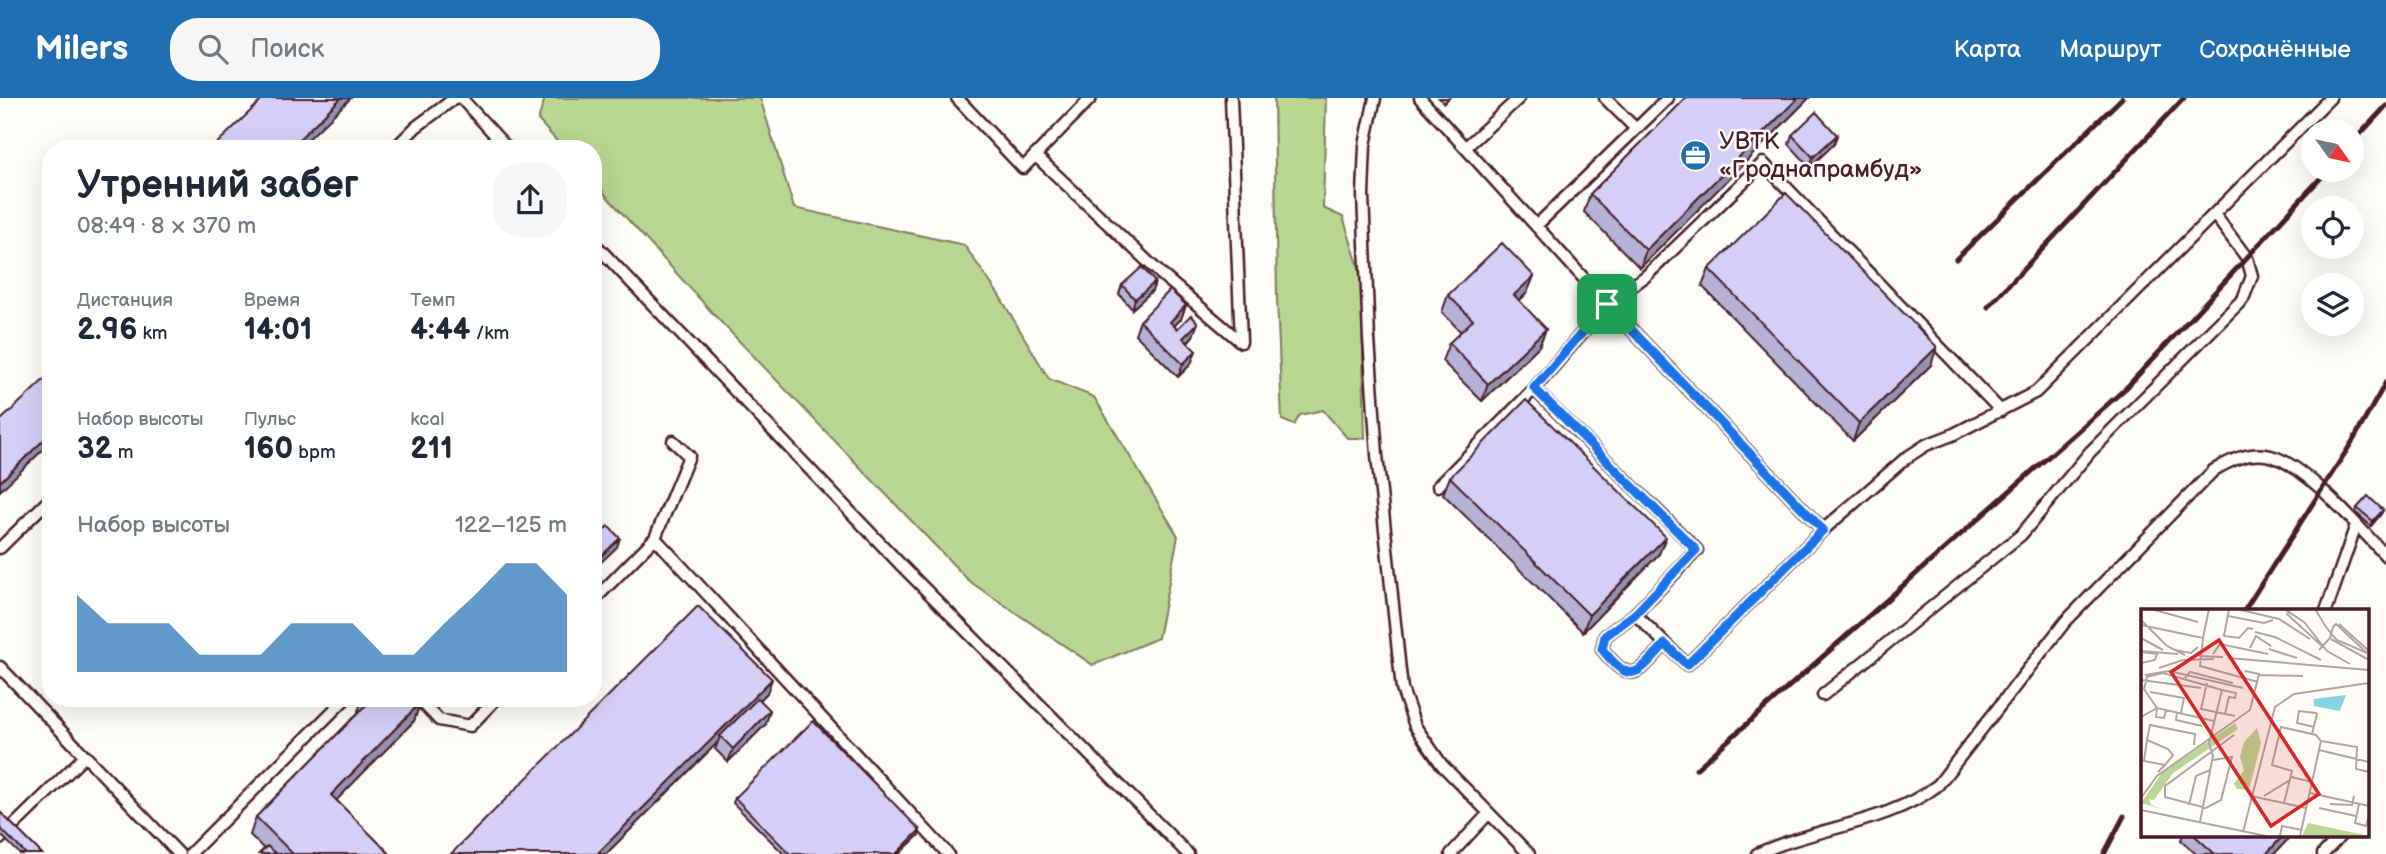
<!DOCTYPE html>
<html lang="ru">
<head>
<meta charset="utf-8">
<style>
  :root { --surface:#fff; --page:#f6f6f7; --text:#1f2937; --muted:#747a83; --accent:#1f6fb2 }
  body { margin:0; font-family:"Balsamiq Sans",sans-serif; background:var(--page); color:var(--text); height:100vh; display:flex; flex-direction:column; font-size:26px; white-space:nowrap }
  * { box-sizing:border-box; margin:0 }
  p { font-size:23px; color:var(--muted) }
  .icon { flex:none; width:38px; height:38px; fill:none; stroke:currentColor; stroke-width:2; stroke-linecap:round; stroke-linejoin:round }
  .map { position:relative; flex:1; overflow:hidden }
  .side { position:absolute; left:42px; top:42px; width:560px; height:567px; display:flex; flex-direction:column; background:var(--surface); border-radius:28px; box-shadow:0 7px 28px #0002 }
  .side>* { flex:none }
  .needle { width:46px; rotate:123deg }
  .fabs { position:absolute; left:2301px; top:21px; display:grid; gap:14px }
  .fabs a { display:grid; place-items:center; width:63px; height:63px; border-radius:50%; background:var(--surface); box-shadow:0 7px 28px #0002; font-size:35px }
  .pin { position:absolute; display:grid; place-items:center; width:60px; height:60px; color:#fff; margin:-30px; border-radius:14px; box-shadow:0 4px 10px #0006 }
  .round { display:grid; place-items:center; flex:none; width:74px; height:74px; border-radius:28px; background:var(--page) }
  .overview { display:flex; align-items:center; justify-content:space-between; height:119px; padding:0 35px }
  h1 { font-size:38px; font-weight:600; line-height:52px }
  .metrics { display:grid; grid-template-columns:repeat(3,1fr); gap:10px; height:119px; padding:7px 35px }
  .metrics div { display:grid; align-content:center }
  .metrics b { font-size:30px; font-weight:600 }
  .metrics small { font-size:19px; font-weight:400 }
  .metrics p { font-size:19px }
  .chart { height:196px; padding:14px 35px }
  .chart p { display:flex; justify-content:space-between }
  .chart svg { width:100%; height:126px; margin-top:7px; fill:var(--accent); opacity:.7 }
  header { display:flex; align-items:center; gap:42px; box-sizing:border-box; height:98px; padding:0 35px; background:var(--accent); color:#fff }
  header strong { font-size:33px }
  nav { display:flex; gap:38px; margin-inline-start:auto; font-size:24px }
  .search { width:490px; height:63px; background:var(--page); display:flex; align-items:center; gap:18px; box-sizing:border-box; padding:0 24px; border-radius:28px; color:var(--muted); font-size:26px }
  .map>svg:first-child { display:block }
</style>
</head>
<body>
<header>
<strong>Milers</strong>
<div class="search"><svg class="icon" aria-label="search" viewBox="0 0 24 24"><circle cx="10" cy="10" r="6"/><path d="M15 15l6 6"/></svg>Поиск</div>
<nav><a>Карта</a><a>Маршрут</a><a>Сохранённые</a></nav>
</header>
<div class="map">
<svg width="2386" height="756" viewBox="0 0 2386 756">
  <rect width="100%" height="100%" fill="#fdfcf7"/>
  <filter id="ink" filterUnits="userSpaceOnUse"><feTurbulence type="fractalNoise" baseFrequency=".0143" numOctaves="2"/><feDisplacementMap in="SourceGraphic" scale="14" xChannelSelector="R" yChannelSelector="G"/><feConvolveMatrix kernelMatrix="1 2 1 2 8 2 1 2 1" color-interpolation-filters="sRGB"/></filter>
  <g filter="url(#ink)">
    <path fill="#b8d790" stroke="#817b5e" stroke-width="2" d="M545,0H760L794,110L964,147L999,197L1049,281L1094,299L1178,438L1158,540L1093,567L969,483L718,221L593,83V51H564L538,22Z
      M1274,0H1326L1323,110L1343,119L1361,176L1365,340H1347L1323,312L1300,317L1294,327L1282,322L1277,200Z"/>
    <g fill="none" stroke-linecap="round" stroke-linejoin="round">
      <defs>
        <path id="lane" d="M461,0L508,51
          M957,0L1023,70L1091,0
          M1231,0L1241,244
          M1375,0L1365,47L1363,97L1369,241L1377,357L1402,591L1415,628L1442,667L1529,756
          M1420,0L1607,206L1823,432L1906,360L1926,347L1952,337L2036,294L2330,0
          M1605,0L1636,31
          M1466,49L1519,0
          M394,51L416,29L455,0
          M1035,57L1162,177L1241,244
          M1536,128L1668,0
          M593,144L901,467L1188,756
          M1534,291L1697,452L1635,516L1687,567L1823,432
          M1438,388L1534,291L1607,206L1646,178L1763,65L2001,313
          M655,440L689,358L673,343
          M0,450L51,400
          M593,503L655,440L948,756
          M2326,513L2356,427
          M1635,516L1605,538L1602,551C1632,589 1637,576 1665,546
          M0,569L179,756
          M1823,597L2021,437L2090,354L2243,201L2252,178L2247,160L2214,116
          M418,600L439,622L470,628L497,600
          M0,741L85,658
          M190,756L346,600
          M1451,756L1489,715
          M1757,756C1815,729 1888,726 1938,687L2065,524L2214,372C2230,363 2246,354 2266,357C2303,362 2359,430 2386,458
          M2323,756L2341,737"/>
      </defs>
      <use href="#lane" stroke="#4a1f2b" stroke-width="15"/>
      <use href="#lane" stroke="#fdfcf7" stroke-width="10"/>
      <path stroke="#4a1f2b" stroke-width="5" d="M2352,45L2386,8
        M1956,161L2122,0
        M1988,209L2184,0
        M2244,513L2354,341L2386,284
        M1696,671L2126,290L2328,72
        M2104,756L2124,718"/>
    </g>
    <path fill="#b6b2d5" stroke="#4a1f2b" stroke-width="2" d="M1439,0H1449L1444,5Z
      M1686,0H1809L1640,170L1584,114L1590,96Z
      M1792,37H1837L1834,46L1810,69L1789,46Z
      M1709,171L1931,267L1853,343L1702,188Z
      M1155,184L1152,193L1132,211L1119,196L1122,187Z
      M1527,195L1519,203L1546,231L1539,248L1482,303L1442,263L1449,245L1461,234L1442,214L1448,197Z
      M1186,207L1181,221L1174,228L1177,231L1193,238L1188,244L1191,266L1178,279L1135,236L1140,223Z
      M1450,379L1659,456L1583,534L1443,396Z
      M2357,410L2383,412L2381,416L2371,428L2356,415Z
      M767,595L760,602L766,626L728,664L715,651L718,644L606,756H451Z
      M363,600H415L420,605L414,623L336,702L390,756H259L264,751L250,737L256,719L359,614L358,613Z
      M735,700L920,732L919,737L899,756H784L733,705Z
      M0,714L42,756H20L0,736Z
      M2183,737H2292L2274,756H2196L2181,742Z"/>
    <path fill="#9491ae" stroke="#4a1f2b" stroke-width="2" d="M341,0H351L298,51H289Z
      M1798,0H1809L1640,170L1646,152Z
      M1837,37L1834,46L1810,69L1813,59Z
      M1534,178L1527,195L1507,214L1514,197Z
      M1155,184L1152,193L1132,211L1135,201Z
      M1186,207L1181,221L1165,237L1170,224Z
      M1198,225L1193,238L1179,253L1183,240Z
      M1546,231L1539,248L1482,303L1488,286Z
      M1937,249L1931,267L1853,343L1859,325Z
      M1196,253L1191,266L1178,279L1183,266Z
      M51,335V344L0,393V384Z
      M2383,412L2381,416L2371,428L2373,423Z
      M1666,439L1659,456L1583,534L1589,517Z
      M620,440L617,449L593,472V466Z
      M772,581L767,595L722,640L720,638L718,644L606,756H597Z
      M420,605L414,623L325,714L331,697Z
      M770,612L766,626L728,664L733,651Z
      M920,732L919,737L899,756H896Z
      M2284,737H2292L2274,756H2266Z"/>
    <path fill="#d4cff8" stroke="#4a1f2b" stroke-width="2" d="M264,0H341L289,51H211Z
      M1686,0H1798L1646,152L1590,96Z
      M1816,14L1837,37L1813,59L1792,37Z
      M1786,95L1937,249L1859,325L1709,171Z
      M1502,145L1534,178L1514,197L1546,231L1488,286L1449,245L1473,222L1448,197Z
      M1142,169L1155,184L1135,201L1122,187Z
      M1170,192L1186,207L1170,224L1177,231L1191,217L1198,225L1183,240L1196,253L1183,266L1140,223Z
      M51,275V335L0,384V323Z
      M1526,302L1666,439L1589,517L1450,379Z
      M2368,398L2383,412L2373,423L2357,410Z
      M608,428L620,440L593,466V443Z
      M698,508L772,581L597,756H451Z
      M369,600H415L420,605L331,697L390,756H293L256,719L371,602Z
      M758,600L770,612L733,651L720,638Z
      M813,623L920,732L896,756H790L735,700Z
      M0,714L42,756H26L0,730Z
      M2194,737H2284L2266,756H2215Z
      M267,748L276,756H259Z"/>
  </g>
  <g fill="none" stroke-linecap="round" stroke-linejoin="round" filter="url(#ink)">
    <defs>
      <path id="route" d="M1607,206L1823,432L1687,567L1665,546C1637,576 1632,589 1602,551L1605,538L1635,516L1696,452L1534,290Z"/>
    </defs>
    <use href="#route" stroke="#fff" stroke-width="14"/>
    <use href="#route" stroke="#1a73e8" stroke-width="9"/>
  </g>
  <defs>
    <symbol id="office-disc" viewBox="-11 -11 22 22"><circle r="9.5" fill="#1f6fb2" stroke="#fdfcf7"/><path d="M-6-3h4V-5.5h4V-3h4V5H-6ZM-1-4.5V-3h2v-1.5ZM-6 0V1H6V0Z" fill="#fff"/></symbol>
  </defs>
  <g fill-rule="evenodd">
    <use href="#office-disc" x="1678" y="40" width="35" height="35"/>
  </g>
  <g text-anchor="middle" dominant-baseline="central" stroke-width="5" stroke-linejoin="round" paint-order="stroke">
    <g font-size="24" fill="#4a1f2b" stroke="#fdfcf7" text-anchor="start">
      <text x="1719" y="43">УВТК<tspan x="1719" dy="28">«Гроднапрамбуд»</tspan></text>
    </g>
  </g>
  <g transform="translate(2141 511)">
    <rect width="228" height="228" fill="#fdfcf7"/>
    <path d="M94,114L97,120L32,164L13,191L8,190L10,196L20,200L0,194L21,164ZM116,119L120,134L108,181L96,180L93,175L103,161L99,148L103,133ZM167,214L228,227H161Z" fill="#b8d790"/>
    <path d="M205,86L199,102L173,97V90Z" fill="#85d4e4"/>
    <path fill="none" stroke="#b5a4a5" stroke-width="2" d="M10,0L57,13M88,0L83,27L98,29L107,19L112,20M143,0L163,13L186,42L209,55M150,0L146,5L181,37M174,0L185,18L189,23L190,25L196,31L226,44L195,15L192,18L190,25L189,29L178,41M100,1L138,10L169,30M87,7L123,14L132,11M0,11L26,37L44,46M198,15L228,42M0,16L62,29L59,57L117,73M114,23L134,28L180,51M0,29L22,41M62,29L68,0M190,30L228,51M109,39L115,27L130,37M128,40L156,49M34,41L50,44L57,38M0,42L37,45M0,43L16,45L14,51L0,54M72,45L79,35L127,45M58,47L82,48M87,49L228,61M18,59L42,51L73,50M4,66L28,62L102,79M118,66L162,67M44,69L49,63L92,74M0,71L60,79M66,74L60,100L94,107M81,81L95,84L94,89L88,88L84,105M9,83L43,89L40,104M25,101L23,109L15,108L16,99L3,80L6,68L22,64L81,81L68,134L72,147L59,213M36,103L35,111L61,117M0,108L16,99L73,112M171,125L176,105L175,104L158,102L156,114L173,118M6,131L9,116L54,125L53,136M180,132L216,138L215,160L228,163M178,141L228,153M72,151L91,148L80,191L65,199L24,188V177L93,126M17,163L24,156L32,146L27,140L6,131L3,152L24,156M150,168L171,173M169,184L228,197M110,187L165,199M123,187L149,171M0,189L16,167L109,101L118,65L104,62M143,194L151,162L131,156L140,118L175,126L180,132L159,227M189,195L211,196L213,187M218,195L214,214L225,217L228,207M48,196L55,167L69,161M178,199L215,207M0,201L125,227M102,223L134,98L153,85L228,74M139,227L141,217L161,221"/>
    <path fill="#d62828" fill-opacity="0.15" stroke="#d62828" stroke-width="3.5" d="M78,31L178,185L130,217L30,63Z"/>
    <rect width="228" height="228" fill="none" stroke="#4a1f2b" stroke-width="3.5"/>
  </g>
</svg>
<div class="fabs">
<a><svg class="needle" viewBox="-14 -14 28 28"><path d="M0-13l5 13h-10z" fill="#e53935"/><path d="M0 13l5-13h-10z" fill="#747a83"/></svg></a>
<a><svg class="icon" aria-label="locate" viewBox="0 0 24 24"><circle cx="12" cy="12" r="6"/><path d="M12 2v4M12 18v4M2 12h4M18 12h4"/></svg></a>
<a><svg class="icon" aria-label="layers" viewBox="0 0 24 24"><path d="M12 4l9 5-9 5-9-5zM3 14l9 5 9-5"/></svg></a>
</div>
<div class="pin" style="left:1607px;top:206px;background:#1e9e55"><svg class="icon" aria-label="arrive" viewBox="0 0 24 24"><path d="M6 21V4h12l-3 4 3 4H6"/></svg></div>
<section class="side">
<div class="overview"><div><h1>Утренний забег</h1><p>08:49 · 8 × 370 m</p></div><a class="round"><svg class="icon" aria-label="share" viewBox="0 0 24 24"><path d="M12 15V3M7 8l5-5 5 5M5 13v7h14v-7"/></svg></a></div>
<div class="metrics">
<div><p>Дистанция</p><b>2.96<small> km</small></b></div>
<div><p>Время</p><b>14:01</b></div>
<div><p>Темп</p><b>4:44<small> /km</small></b></div>
</div>
<div class="metrics">
<div><p>Набор высоты</p><b>32<small> m</small></b></div>
<div><p>Пульс</p><b>160<small> bpm</small></b></div>
<div><p>kcal</p><b>211</b></div>
</div>
<div class="chart"><p><span>Набор высоты</span>122–125 m</p>
<svg viewBox="0 0 160 44" preserveAspectRatio="none"><path d="M0 44V17L10 27L20 27L30 27L40 38L50 38L60 38L70 27L80 27L90 27L100 38L110 38L120 27L130 17L140 6L150 6L160 17V44z"/></svg>
</div>
</section>
</div>
</body>
</html>
